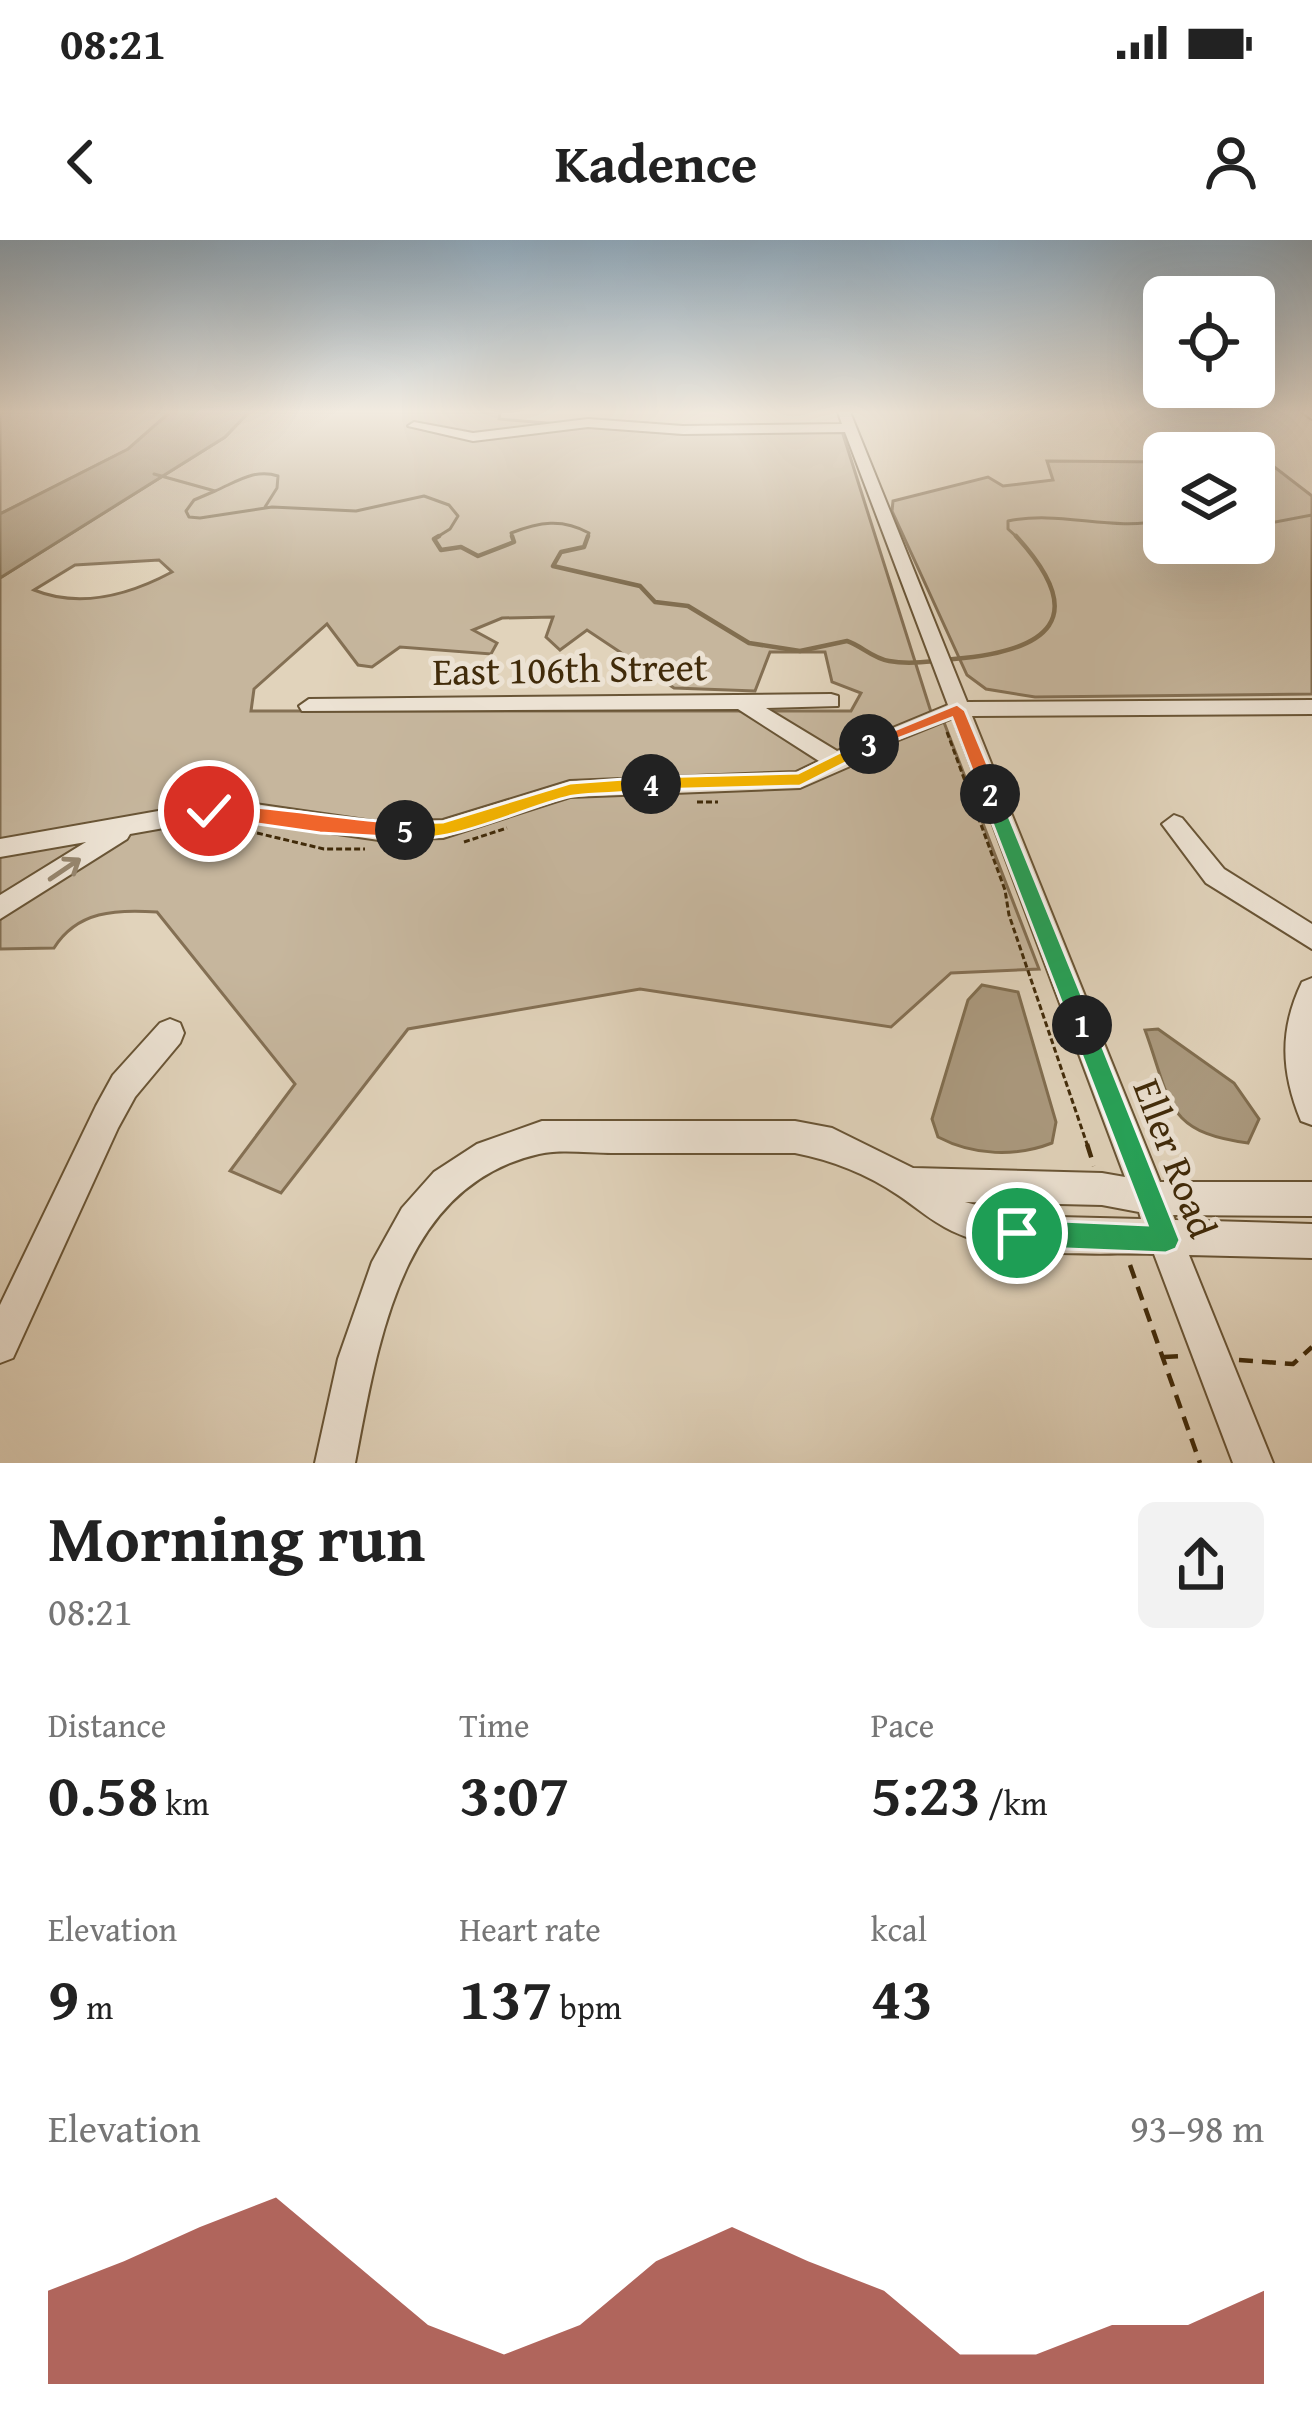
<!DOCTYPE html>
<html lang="en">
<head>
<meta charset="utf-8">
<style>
  :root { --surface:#fff; --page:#f2f2f2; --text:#222; --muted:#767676; --accent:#8f2418 }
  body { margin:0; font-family:"Gentium Book Plus",serif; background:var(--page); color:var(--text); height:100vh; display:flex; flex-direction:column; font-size:45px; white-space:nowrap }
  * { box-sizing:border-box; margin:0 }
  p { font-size:39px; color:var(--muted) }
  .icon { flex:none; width:66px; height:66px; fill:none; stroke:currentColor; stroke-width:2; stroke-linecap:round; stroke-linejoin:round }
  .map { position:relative; height:1223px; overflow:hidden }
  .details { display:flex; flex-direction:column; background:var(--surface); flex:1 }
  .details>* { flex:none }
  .controls { position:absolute; left:1143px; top:36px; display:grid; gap:24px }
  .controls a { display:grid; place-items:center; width:132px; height:132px; border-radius:18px; background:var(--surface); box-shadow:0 12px 48px #0002; font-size:60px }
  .pin { position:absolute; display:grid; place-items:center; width:102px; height:102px; color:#fff; margin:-51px; border:6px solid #fff; border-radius:50%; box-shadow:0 3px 12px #0007 }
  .km { position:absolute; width:60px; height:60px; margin:-30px; border-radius:50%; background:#222; color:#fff; font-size:33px; line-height:60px; text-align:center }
  .round { display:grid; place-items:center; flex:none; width:126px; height:126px; border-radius:18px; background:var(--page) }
  .head { display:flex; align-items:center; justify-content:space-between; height:204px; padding:0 48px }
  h1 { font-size:66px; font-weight:600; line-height:90px }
  .figures { display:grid; grid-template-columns:repeat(3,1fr); gap:18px; height:204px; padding:12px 48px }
  .figures div { display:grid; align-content:center }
  .figures b { font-size:60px; font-weight:600 }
  .figures small { font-size:33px; font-weight:400 }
  .figures p { font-size:33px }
  .chart { height:336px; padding:24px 48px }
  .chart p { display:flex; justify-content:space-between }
  .chart svg { width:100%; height:216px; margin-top:12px; fill:var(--accent); opacity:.7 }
  .status { display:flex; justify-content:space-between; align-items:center; height:84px; padding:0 60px; background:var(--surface); direction:ltr }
  .status svg { height:33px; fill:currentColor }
  header { display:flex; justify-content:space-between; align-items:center; height:156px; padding:0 48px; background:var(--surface); font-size:54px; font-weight:600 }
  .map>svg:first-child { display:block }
</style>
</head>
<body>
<div class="status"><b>08:21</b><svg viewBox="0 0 49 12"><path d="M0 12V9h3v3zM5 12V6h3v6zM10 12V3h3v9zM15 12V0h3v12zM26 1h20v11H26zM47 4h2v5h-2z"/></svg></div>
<header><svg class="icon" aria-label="back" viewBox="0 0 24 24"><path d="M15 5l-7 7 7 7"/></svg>Kadence<svg class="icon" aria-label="person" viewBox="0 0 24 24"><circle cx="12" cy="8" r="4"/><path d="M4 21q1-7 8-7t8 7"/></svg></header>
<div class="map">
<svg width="1312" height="1223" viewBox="0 0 1312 1223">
  <rect width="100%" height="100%" fill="#e1d3bb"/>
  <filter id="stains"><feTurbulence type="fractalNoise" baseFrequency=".00167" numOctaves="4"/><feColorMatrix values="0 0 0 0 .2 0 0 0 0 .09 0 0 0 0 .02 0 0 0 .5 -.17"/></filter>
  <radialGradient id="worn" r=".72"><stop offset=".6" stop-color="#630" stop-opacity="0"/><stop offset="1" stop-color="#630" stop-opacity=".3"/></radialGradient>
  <path fill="#c6b69d" stroke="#847054" stroke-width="3" fill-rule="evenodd" d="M0,172H170L129,209L0,274Z
    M249,172H500L499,179L680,194L842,191L931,472H940L1039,729L951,733L891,787L640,749L408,789L281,953L230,931L295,844L157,672C116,669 77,671 54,708L0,709V338L225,197ZM159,320L172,332C129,355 81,369 34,350L75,325ZM553,377L546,397L560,410L587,390L674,448L755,451L770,412H825L832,442L861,453L851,471H251L254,449L327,384L358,425L372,427L400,407L491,414L497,403L473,390L502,378Z
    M1047,221L1164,222V303H1254V222H1268L1312,256V454L1035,457L986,449L967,435L892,271L893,261L988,237L1003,246L1053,240Z"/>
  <path fill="#ab9a7f" stroke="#816e50" stroke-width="3" d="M170,172H249L225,197L0,338V274L128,209Z
    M982,745L1018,752L1056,882L1052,903C1016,917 974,916 938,897L932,879L968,760Z
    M1158,789L1234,843L1259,879L1248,903C1164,892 1171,861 1145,790Z"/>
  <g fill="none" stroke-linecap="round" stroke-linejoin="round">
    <path stroke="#816e50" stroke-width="3" d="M154,234L215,251L194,260L186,271L189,277L200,278L272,267L356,271L424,256L449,265L458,276L450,289L434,299
      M215,251C236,242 255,228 278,236L277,248L265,267
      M1254,286L1312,275
      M513,299L511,293C539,282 562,278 589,293L587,299
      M1019,299L1008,289V281C1061,270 1111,292 1164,280"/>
    <path stroke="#816e50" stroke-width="4.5" d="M439,296L434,299L441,310L461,307L478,316L514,302L512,296
      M588,296L584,307L561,312L553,326L640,346L655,362L688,366L749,403L800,411L847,401C862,406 872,418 889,421C910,425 933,421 954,419C1048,411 1092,379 1016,296"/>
    <defs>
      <path id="minor" d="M838,172H850L967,462L1312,460V474L972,476L1160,942H1312V976L1173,975L1175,980L1312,984V1018L1189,1015L1273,1223H1233L1154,1014C1088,1012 1013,1020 952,991C931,981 916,967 898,955C867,934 831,920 795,913C734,913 673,913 612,913C589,913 561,909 539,914C399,946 378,1105 355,1223H315L338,1119L372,1022L402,968L434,932L477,904L542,881H795L832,888L913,928L1102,933L1125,937L953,478L874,510L848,527L800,548L570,557L443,598L379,600L255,582L209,580L130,594L127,599L0,679V655L86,602L0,617V599L209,562L255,564L379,582L443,580L570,541L796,532L819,521L738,469L302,471L299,466L309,459L831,454L838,456V466L766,468L837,511L948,465L845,192L683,194L588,187L473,201L408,186L414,182L473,193L588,179L683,186L842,184ZM965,962L1102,965L1139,972L1141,979L1017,976Z
        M1302,172H1312V179Z
        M1174,575L1182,578L1224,629L1312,684V709L1206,643L1162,584Z
        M1312,738V885L1301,881C1281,832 1279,790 1302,742Z
        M170,779L180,783L184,793L180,803L135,857L118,888L13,1118L0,1123V1065L96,866L113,835L160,783Z"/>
    </defs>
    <use href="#minor" stroke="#695536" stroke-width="4"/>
    <path stroke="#412b0a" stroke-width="3" stroke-dasharray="6 3" stroke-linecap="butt" d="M947,492L1005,650L1009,675L1088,907
      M697,562H718
      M257,593L324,609H365
      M464,602L507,588"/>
    <path stroke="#412b0a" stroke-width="4.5" stroke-dasharray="14 9" stroke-linecap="butt" d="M1087,904L1094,926
      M1130,1025L1200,1223
      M1164,1117L1184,1116
      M1239,1120L1293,1124L1312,1107"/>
    <use href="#minor" fill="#ece2d3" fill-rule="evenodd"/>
  </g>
  <defs><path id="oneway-shaft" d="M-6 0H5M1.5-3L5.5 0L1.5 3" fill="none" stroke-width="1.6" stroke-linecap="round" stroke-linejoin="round" transform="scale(3)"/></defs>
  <use stroke="#96866e" href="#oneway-shaft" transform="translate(65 629) rotate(-34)"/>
  <linearGradient id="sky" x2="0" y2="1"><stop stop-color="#8faabe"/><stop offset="0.5" stop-color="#f2ebe0"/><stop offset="1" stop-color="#f2ebe0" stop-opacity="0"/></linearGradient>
  <rect width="1312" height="344" fill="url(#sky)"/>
  <path fill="#22a559" stroke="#fff" stroke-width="3" d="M1082,775L1094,785L1180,1000L1176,1009L1166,1013L1017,1007L1007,1002L1003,993L1007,983L1017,979L1147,985L1070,785Z"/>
  <path fill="#22a559" stroke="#fff" stroke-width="3" d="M990,547L1000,554L1094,785L1082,796L1070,785L981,554Z"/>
  <path fill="#f0652b" stroke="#fff" stroke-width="3" d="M957,464L965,470L1000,554L997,558H984L981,554L952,478L869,510L860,504Z"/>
  <path fill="#f5b400" stroke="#fff" stroke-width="3" d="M869,498L875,500V508L800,546L651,550L642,544L651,537L798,533Z"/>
  <path fill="#f5b400" stroke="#fff" stroke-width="3" d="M651,537L658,539V548C631,555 602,552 574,556C536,561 424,619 396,590L405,583L443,582L570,543Z"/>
  <path fill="#f0652b" stroke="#fff" stroke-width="3" d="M209,564C275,566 339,579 405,583L415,590L405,598L320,593L202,576L199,571Z"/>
  <g text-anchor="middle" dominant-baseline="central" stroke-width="10" stroke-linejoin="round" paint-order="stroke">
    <g font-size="39" fill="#412b0a" stroke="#ece2d3">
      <text transform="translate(570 428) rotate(-1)">East 106th Street</text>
      <text transform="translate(1176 918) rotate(69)">Eller Road</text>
    </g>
  </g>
  <rect width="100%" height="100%" filter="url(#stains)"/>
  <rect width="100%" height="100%" fill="url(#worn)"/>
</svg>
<div class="controls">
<a><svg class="icon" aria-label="locate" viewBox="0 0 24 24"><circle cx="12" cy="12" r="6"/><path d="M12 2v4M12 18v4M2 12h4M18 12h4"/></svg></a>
<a><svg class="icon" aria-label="layers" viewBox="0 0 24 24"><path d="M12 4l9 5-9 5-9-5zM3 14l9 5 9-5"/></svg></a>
</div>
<div class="pin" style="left:1017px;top:993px;background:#1e9e55"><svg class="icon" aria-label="arrive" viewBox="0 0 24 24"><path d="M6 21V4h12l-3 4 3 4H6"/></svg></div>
<div class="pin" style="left:209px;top:571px;background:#d93025"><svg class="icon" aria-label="check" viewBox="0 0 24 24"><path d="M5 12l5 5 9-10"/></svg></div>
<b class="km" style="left:1082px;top:785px">1</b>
<b class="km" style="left:990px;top:554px">2</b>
<b class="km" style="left:869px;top:504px">3</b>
<b class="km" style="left:651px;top:544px">4</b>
<b class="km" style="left:405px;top:590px">5</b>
</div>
<section class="details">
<div class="head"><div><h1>Morning run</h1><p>08:21</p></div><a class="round"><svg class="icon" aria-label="share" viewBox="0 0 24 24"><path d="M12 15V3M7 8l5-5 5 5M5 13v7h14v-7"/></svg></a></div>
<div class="figures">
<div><p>Distance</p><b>0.58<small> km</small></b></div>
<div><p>Time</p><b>3:07</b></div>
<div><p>Pace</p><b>5:23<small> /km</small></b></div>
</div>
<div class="figures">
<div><p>Elevation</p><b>9<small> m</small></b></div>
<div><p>Heart rate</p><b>137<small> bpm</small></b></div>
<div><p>kcal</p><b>43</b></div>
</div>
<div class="chart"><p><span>Elevation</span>93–98 m</p>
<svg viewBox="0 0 160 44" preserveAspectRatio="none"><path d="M0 44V25L10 19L20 12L30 6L40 19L50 32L60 38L70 32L80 19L90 12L100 19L110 25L120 38L130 38L140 32L150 32L160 25V44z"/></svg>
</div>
</section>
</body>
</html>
